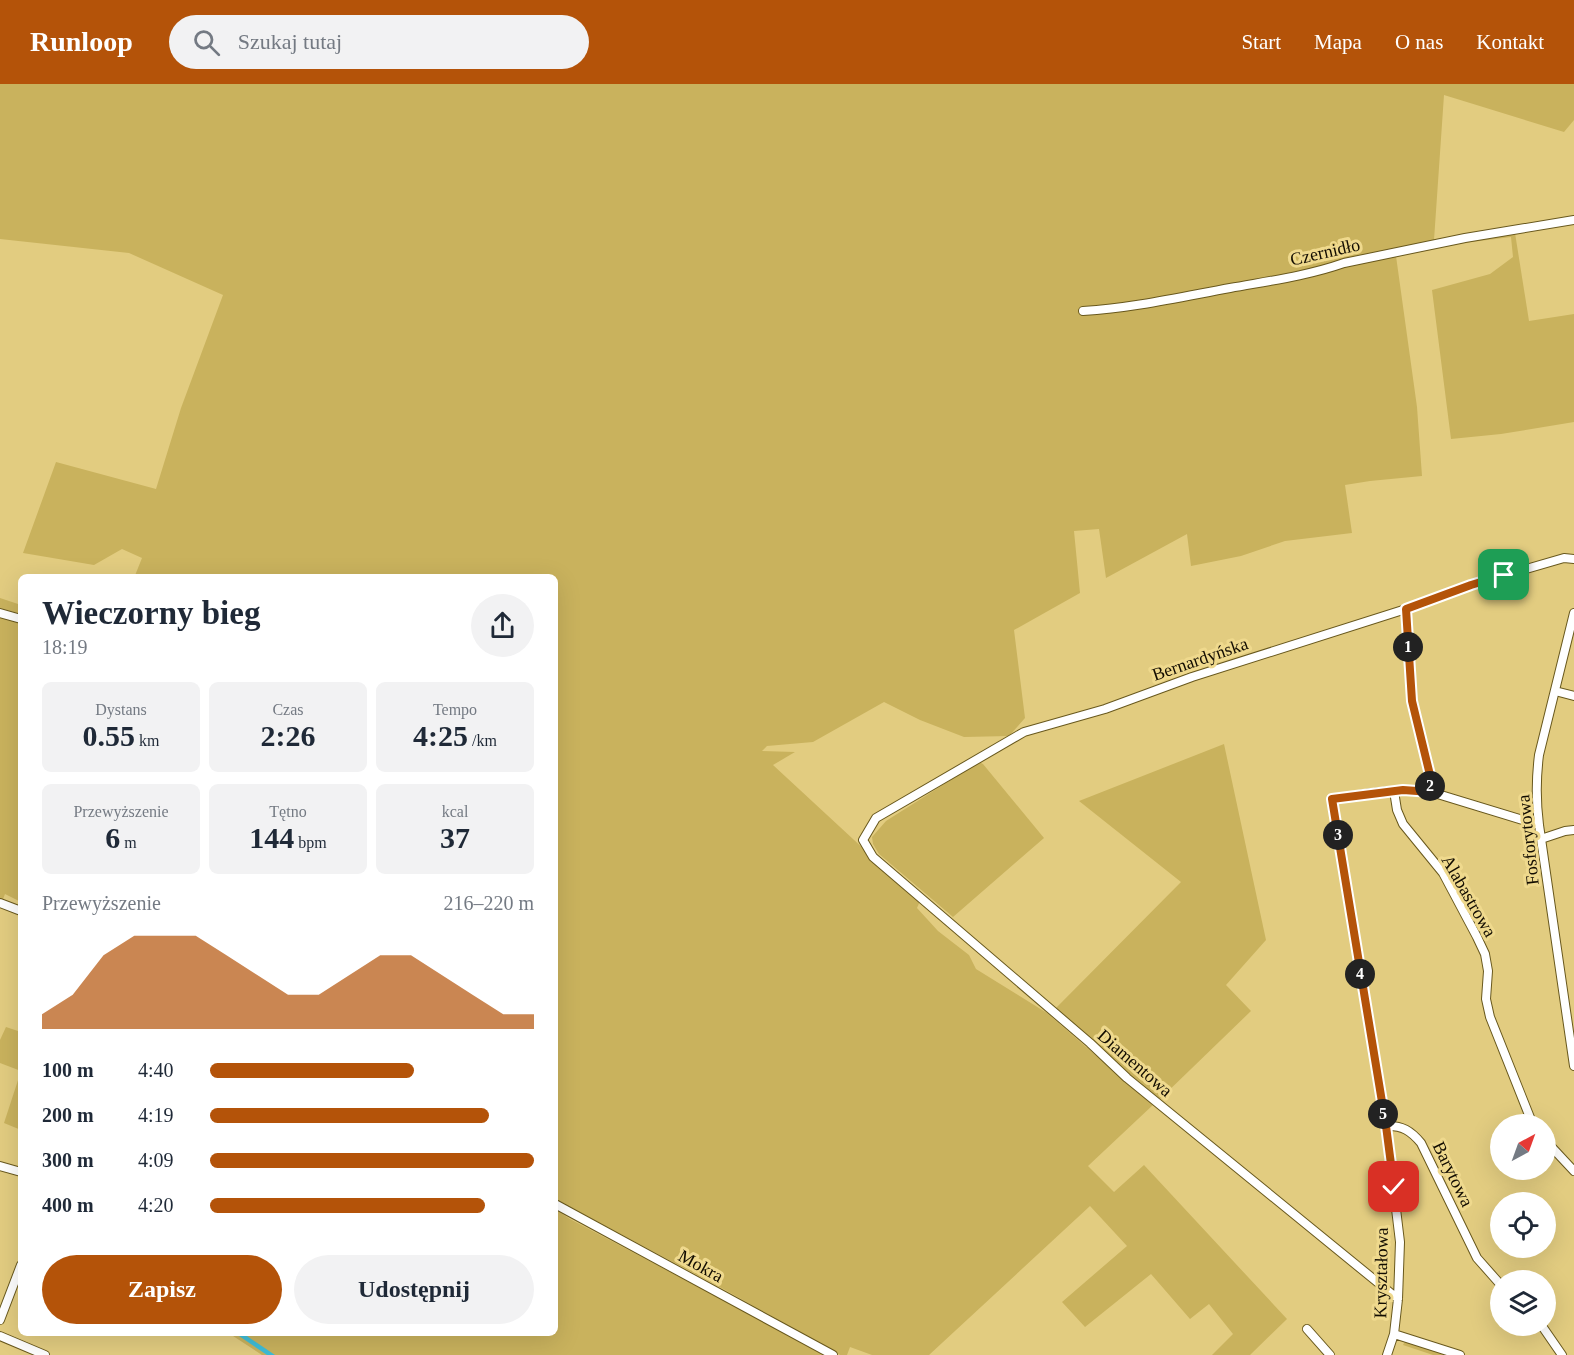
<!DOCTYPE html>
<html lang="pl">
<head>
<meta charset="utf-8">
<style>
  :root { --surface:#fff; --page:#f2f2f3; --text:#1f2937; --muted:#747a83; --accent:#b45309 }
  body { margin:0; font-family:"Times New Roman",serif; background:var(--page); color:var(--text); height:100vh; display:flex; flex-direction:column; font-size:22px; white-space:nowrap }
  * { box-sizing:border-box; margin:0 }
  p { font-size:20px; color:var(--muted) }
  .icon { flex:none; width:33px; height:33px; fill:none; stroke:currentColor; stroke-width:2; stroke-linecap:round; stroke-linejoin:round }
  .map { position:relative; flex:1; overflow:hidden }
  .side { position:absolute; left:18px; top:490px; width:540px; height:762px; display:flex; flex-direction:column; background:var(--surface); border-radius:9px; box-shadow:0 6px 24px #0002 }
  .side>* { flex:none }
  .needle { width:39px; rotate:41deg }
  .fabs { position:absolute; left:1490px; top:1030px; display:grid; gap:12px }
  .fabs a { display:grid; place-items:center; width:66px; height:66px; border-radius:50%; background:var(--surface); box-shadow:0 6px 24px #0002; font-size:30px }
  .pin { position:absolute; display:grid; place-items:center; width:51px; height:51px; color:#fff; margin:-26px; border-radius:12px; box-shadow:0 3px 9px #0006 }
  .km { position:absolute; width:30px; height:30px; margin:-15px; border-radius:50%; background:#222; color:#fff; font-size:16px; line-height:30px; text-align:center }
  .round { display:grid; place-items:center; flex:none; width:63px; height:63px; border-radius:32px; background:var(--page) }
  .head { display:flex; align-items:center; justify-content:space-between; height:102px; padding:0 24px }
  h1 { font-size:33px; font-weight:600; line-height:45px }
  .figures { display:grid; grid-template-columns:repeat(3,1fr); gap:9px; height:102px; padding:6px 24px }
  .figures div { display:grid; align-content:center; border-radius:9px; background:var(--page); text-align:center }
  .figures b { font-size:30px; font-weight:600 }
  .figures small { font-size:16px; font-weight:400 }
  .figures p { font-size:16px }
  .chart { height:168px; padding:12px 24px }
  .chart p { display:flex; justify-content:space-between }
  .chart svg { width:100%; height:108px; margin-top:6px; fill:var(--accent); opacity:.7 }
  .cta { display:flex; gap:12px; margin-top:auto; padding:12px 24px }
  .cta a { flex:1; height:69px; border-radius:36px; background:var(--accent); color:#fff; font-size:24px; font-weight:600; line-height:69px; text-align:center }
  .cta a+a { background:var(--page); color:var(--text) }
  ul { padding:0 24px; list-style:none; font-size:20px }
  li { display:grid; grid-template-columns:96px 72px 1fr; align-items:center; height:45px }
  li i { height:15px; border-radius:8px; background:var(--accent) }
  header { display:flex; align-items:center; gap:36px; box-sizing:border-box; height:84px; padding:0 30px; background:var(--accent); color:#fff }
  header strong { font-size:28px }
  nav { display:flex; gap:33px; margin-inline-start:auto; font-size:21px }
  .search { width:420px; height:54px; background:var(--page); display:flex; align-items:center; gap:15px; box-sizing:border-box; padding:0 21px; border-radius:33px; color:var(--muted); font-size:22px }
  .map>svg:first-child { display:block }
</style>
</head>
<body>
<header>
<strong>Runloop</strong>
<div class="search"><svg class="icon" aria-label="search" viewBox="0 0 24 24"><circle cx="10" cy="10" r="6"/><path d="M15 15l6 6"/></svg>Szukaj tutaj</div>
<nav><a>Start</a><a>Mapa</a><a>O nas</a><a>Kontakt</a></nav>
</header>
<div class="map">
<svg width="1574" height="1271" viewBox="0 0 1574 1271">
  <rect width="100%" height="100%" fill="#e2cc80"/>
  <path fill="#c9b25d" fill-rule="evenodd" d="M0,0H1574V36L1564,48L1444,11L1434,156L1346,177L1235,200L1267,198L1396,172L1417,323L1422,392L1370,397L1345,401L1352,449L1285,457L1241,472L1191,482L1187,450L1106,494L1099,445L1074,447L1080,509L1014,546L1025,634L1009,652L964,653L920,636L884,618L813,658L767,662L762,667L795,668L773,681L920,817L917,824L938,847L969,871L976,885L1047,929L1131,1002L1154,1020L1088,1082L1114,1108L1144,1081L1287,1235L1250,1271H1212L1233,1250L1209,1220L1190,1235L1151,1190L1085,1243L1062,1218L1127,1162L1090,1122L929,1271H872L850,1263L847,1271H840L727,1207L555,1115V494H134L142,474L122,465L94,481L23,469L56,378L156,405L181,324L223,211L129,169L0,155ZM1159,220L1112,228L1097,229L1119,223Z
    M1515,149L1529,237L1574,230V338L1501,350L1451,355L1432,206L1490,190L1513,173L1511,153L1448,161Z
    M0,514L21,521V530L0,524Z
    M0,532L21,537V818L5,810L0,823Z
    M1224,660L1266,856L1226,901L1251,927L1160,1015L1126,987L1055,925L1181,798L1079,717Z
    M979,678L983,680L1044,754L953,833L879,770L873,760L872,753L886,737Z
    M6,943L21,948V1046L4,1039L21,987L0,979V956Z
    M555,1125L570,1135L827,1271H262L230,1250H555Z
    M1408,1258L1444,1270L1445,1271H1433L1403,1261L1404,1259Z"/>
  <path fill="#3fbdd7" d="M236,1250H244L275,1271H267Z"/>
  <g fill="none" stroke-linecap="round" stroke-linejoin="round">
    <defs>
      <path id="street" d="M1083,227C1133,224 1181,213 1230,204C1268,197 1307,192 1344,179L1465,154L1574,136
        M1406,525L1412,617L1430,691L1431,708
        M0,529L21,535
        M1574,529L1539,671C1536,695 1536,718 1539,741L1574,982
        M1555,607L1574,612
        M1394,707L1397,726L1403,740L1443,789L1477,853L1485,870L1488,887L1486,915L1490,933L1533,1041
        M1541,755L1565,747L1574,746
        M0,819L21,827
        M1386,1042C1402,1041 1411,1047 1421,1059L1477,1174L1500,1200
        M1545,1056L1574,1087
        M0,1082L21,1088
        M555,1120L833,1271
        M1398,1215L1127,994L1090,959L873,773L863,756L876,734L1024,648L1105,625L1192,593L1406,525L1471,501L1564,474L1574,475
        M0,1236L21,1181
        M1542,1242L1562,1271
        M1307,1245L1330,1271
        M1394,1250L1460,1271
        M0,1252L45,1271
        M1387,1271L1394,1250L1398,1215L1400,1158L1386,1042L1332,715C1364,711 1398,703 1431,708L1539,741"/>
    </defs>
    <use href="#street" stroke="#68581d" stroke-width="10"/>
    <use href="#street" stroke="#fff" stroke-width="8"/>
  </g>
  <g fill="none" stroke-linecap="round" stroke-linejoin="round">
    <defs>
      <path id="route" d="M1394,1103L1386,1042L1332,715L1403,706L1431,708L1430,691L1412,617L1406,525L1471,501L1504,491"/>
    </defs>
    <use href="#route" stroke="#fff" stroke-width="12"/>
    <use href="#route" stroke="#b45309" stroke-width="8"/>
  </g>
  <g text-anchor="middle" dominant-baseline="central" stroke-width="6" stroke-linejoin="round" paint-order="stroke">
    <g font-size="18" fill="#120c00" stroke="#efd98d">
      <text transform="translate(1325 168) rotate(-13)">Czernidło</text>
      <text transform="translate(1200 575) rotate(-19)">Bernardyńska</text>
      <text transform="translate(1528 756) rotate(-96)">Fosforytowa</text>
      <text transform="translate(1469 812) rotate(60)">Alabastrowa</text>
      <text transform="translate(1135 979) rotate(41)">Diamentowa</text>
      <text transform="translate(1453 1090) rotate(64)">Barytowa</text>
      <text transform="translate(701 1182) rotate(29)">Mokra</text>
      <text transform="translate(1381 1189) rotate(-89)">Kryształowa</text>
    </g>
  </g>
</svg>
<div class="fabs">
<a><svg class="needle" viewBox="-14 -14 28 28"><path d="M0-13l5 13h-10z" fill="#e53935"/><path d="M0 13l5-13h-10z" fill="#747a83"/></svg></a>
<a><svg class="icon" aria-label="locate" viewBox="0 0 24 24"><circle cx="12" cy="12" r="6"/><path d="M12 2v4M12 18v4M2 12h4M18 12h4"/></svg></a>
<a><svg class="icon" aria-label="layers" viewBox="0 0 24 24"><path d="M12 4l9 5-9 5-9-5zM3 14l9 5 9-5"/></svg></a>
</div>
<div class="pin" style="left:1504px;top:491px;background:#1e9e55"><svg class="icon" aria-label="arrive" viewBox="0 0 24 24"><path d="M6 21V4h12l-3 4 3 4H6"/></svg></div>
<div class="pin" style="left:1394px;top:1103px;background:#d93025"><svg class="icon" aria-label="check" viewBox="0 0 24 24"><path d="M5 12l5 5 9-10"/></svg></div>
<b class="km" style="left:1408px;top:563px">1</b>
<b class="km" style="left:1430px;top:702px">2</b>
<b class="km" style="left:1338px;top:751px">3</b>
<b class="km" style="left:1360px;top:890px">4</b>
<b class="km" style="left:1383px;top:1030px">5</b>
<section class="side">
<div class="head"><div><h1>Wieczorny bieg</h1><p>18:19</p></div><a class="round"><svg class="icon" aria-label="share" viewBox="0 0 24 24"><path d="M12 15V3M7 8l5-5 5 5M5 13v7h14v-7"/></svg></a></div>
<div class="figures">
<div><p>Dystans</p><b>0.55<small> km</small></b></div>
<div><p>Czas</p><b>2:26</b></div>
<div><p>Tempo</p><b>4:25<small> /km</small></b></div>
</div>
<div class="figures">
<div><p>Przewyższenie</p><b>6<small> m</small></b></div>
<div><p>Tętno</p><b>144<small> bpm</small></b></div>
<div><p>kcal</p><b>37</b></div>
</div>
<div class="chart"><p><span>Przewyższenie</span>216–220 m</p>
<svg viewBox="0 0 160 44" preserveAspectRatio="none"><path d="M0 44V38L10 30L20 14L30 6L40 6L50 6L60 14L70 22L80 30L90 30L100 22L110 14L120 14L130 22L140 30L150 38L160 38V44z"/></svg>
</div>
<ul>
<li><b>100 m</b>4:40<i style="width:63%"></i></li>
<li><b>200 m</b>4:19<i style="width:86%"></i></li>
<li><b>300 m</b>4:09<i style="width:100%"></i></li>
<li><b>400 m</b>4:20<i style="width:85%"></i></li>
</ul>
<div class="cta"><a>Zapisz</a><a>Udostępnij</a></div>
</section>
</div>
</body>
</html>
